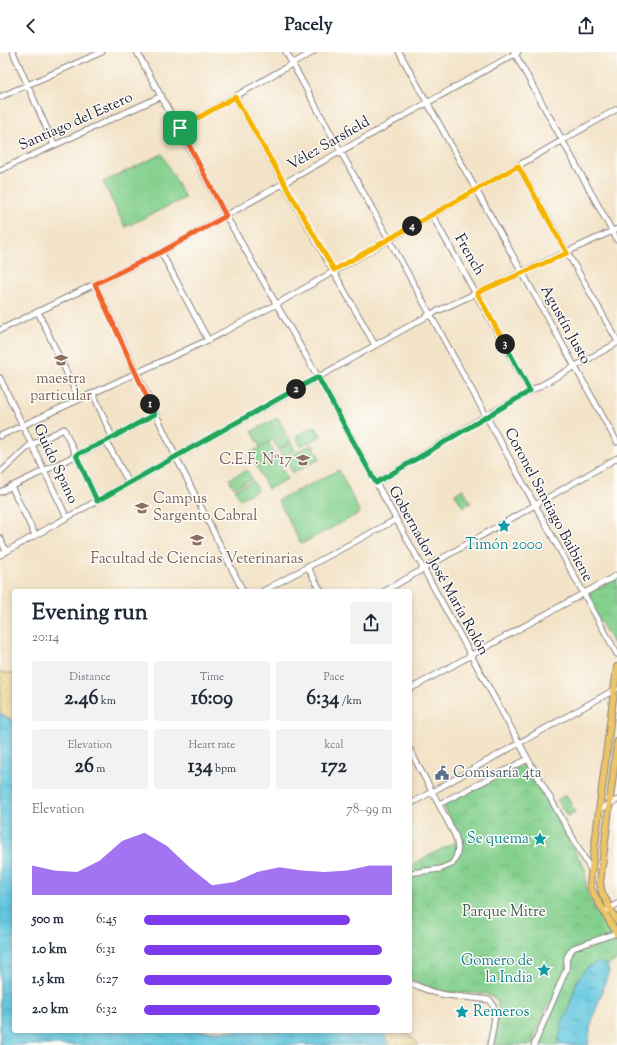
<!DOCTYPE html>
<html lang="en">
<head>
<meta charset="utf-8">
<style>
  :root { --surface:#fff; --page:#f2f2f3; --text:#1f2937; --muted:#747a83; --accent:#7c3aed }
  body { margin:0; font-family:"Sorts Mill Goudy",serif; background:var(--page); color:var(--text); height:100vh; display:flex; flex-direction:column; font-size:15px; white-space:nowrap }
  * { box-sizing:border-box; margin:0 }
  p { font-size:13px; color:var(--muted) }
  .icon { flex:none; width:22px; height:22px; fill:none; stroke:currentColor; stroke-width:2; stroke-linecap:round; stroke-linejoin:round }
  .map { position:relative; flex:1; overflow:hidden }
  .drawer { position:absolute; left:12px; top:537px; width:400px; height:444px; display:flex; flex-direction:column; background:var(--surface); border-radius:4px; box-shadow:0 2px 6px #0003 }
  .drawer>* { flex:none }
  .pin { position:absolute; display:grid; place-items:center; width:34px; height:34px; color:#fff; margin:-17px; border-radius:8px; box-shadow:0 2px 6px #0006 }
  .km { position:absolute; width:20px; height:20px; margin:-10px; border-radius:50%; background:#222; color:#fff; font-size:11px; line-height:20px; text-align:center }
  .round { display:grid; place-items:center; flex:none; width:42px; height:42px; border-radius:4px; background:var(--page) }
  .head { display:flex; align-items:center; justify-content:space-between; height:68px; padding:0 20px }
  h1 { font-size:22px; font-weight:800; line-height:30px }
  .figures { display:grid; grid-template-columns:repeat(3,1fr); gap:6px; height:68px; padding:4px 20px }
  .figures div { display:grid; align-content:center; border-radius:4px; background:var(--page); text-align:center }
  .figures b { font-size:20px; font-weight:800 }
  .figures small { font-size:11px; font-weight:400 }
  .figures p { font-size:11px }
  .chart { height:112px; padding:8px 20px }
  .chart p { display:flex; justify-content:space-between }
  .chart svg { width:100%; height:72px; margin-top:4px; fill:var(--accent); opacity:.7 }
  ul { padding:0 20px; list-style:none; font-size:13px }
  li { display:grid; grid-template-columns:64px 48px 1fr; align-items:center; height:30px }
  li i { height:10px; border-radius:5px; background:var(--accent) }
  header { display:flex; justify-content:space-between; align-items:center; height:52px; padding:0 20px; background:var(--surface); font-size:18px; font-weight:800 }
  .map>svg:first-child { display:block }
</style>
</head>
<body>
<header><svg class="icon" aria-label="back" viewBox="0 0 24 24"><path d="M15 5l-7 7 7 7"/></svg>Pacely<svg class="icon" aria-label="share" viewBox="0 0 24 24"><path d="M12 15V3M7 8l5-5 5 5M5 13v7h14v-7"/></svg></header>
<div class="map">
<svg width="617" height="993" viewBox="0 0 617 993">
  <defs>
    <pattern id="sand-dots" width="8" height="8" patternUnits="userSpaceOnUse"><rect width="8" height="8" fill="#eeda9e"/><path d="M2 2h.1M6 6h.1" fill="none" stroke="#ccbb89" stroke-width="1.8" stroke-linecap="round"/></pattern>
    <pattern id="park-crowns" width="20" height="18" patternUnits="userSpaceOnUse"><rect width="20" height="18" fill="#84d08d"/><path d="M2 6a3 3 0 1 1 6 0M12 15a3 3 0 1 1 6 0" fill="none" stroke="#72b27b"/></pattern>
    <pattern id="water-ripples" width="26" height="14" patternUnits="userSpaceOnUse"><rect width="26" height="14" fill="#62c7df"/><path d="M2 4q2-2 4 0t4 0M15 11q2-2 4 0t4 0" fill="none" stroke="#50a1b6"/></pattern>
  </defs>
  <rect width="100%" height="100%" fill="#fdfcf7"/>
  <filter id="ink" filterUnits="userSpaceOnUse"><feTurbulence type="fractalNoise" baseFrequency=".025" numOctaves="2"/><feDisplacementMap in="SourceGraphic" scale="8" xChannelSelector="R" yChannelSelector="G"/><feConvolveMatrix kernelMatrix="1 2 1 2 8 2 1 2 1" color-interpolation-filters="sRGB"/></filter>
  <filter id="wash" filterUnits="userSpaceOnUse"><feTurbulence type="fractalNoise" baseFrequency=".012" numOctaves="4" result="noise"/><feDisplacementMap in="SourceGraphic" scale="16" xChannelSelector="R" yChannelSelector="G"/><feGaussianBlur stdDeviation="0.9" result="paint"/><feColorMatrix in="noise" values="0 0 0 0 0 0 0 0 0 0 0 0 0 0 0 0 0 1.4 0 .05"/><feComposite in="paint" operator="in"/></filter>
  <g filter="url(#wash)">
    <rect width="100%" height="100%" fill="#f3e3c7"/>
    <path fill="#84d08d" stroke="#537964" d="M162,102L185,146L125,175L103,130Z
      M278,366L286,381L260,395L252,379Z
      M315,374L321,384L301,394L296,384Z
      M287,383L291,390L278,397L274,390Z
      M269,391L287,427L268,437L250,401Z
      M291,391L295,398L282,405L278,398Z
      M312,392L320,407L293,421L285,407Z
      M247,418L252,427L234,436L229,427Z
      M339,418L360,461L301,492L278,448Z
      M253,429L258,438L240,447L235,438Z
      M463,437L471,451L463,455L455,442Z
      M566,743L575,760L567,764L557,748Z"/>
    <path fill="url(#sand-dots)" stroke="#887e6c" d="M0,620L14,622V670L0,661Z
      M393,979C406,979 411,983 419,993H390L385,982Z"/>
    <path fill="url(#park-crowns)" stroke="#537964" d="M617,526V568L613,592L586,543Z
      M525,712L585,817L587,842L606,876L617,889V908L607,913L604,911L577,928C571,950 563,971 558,993H534L555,952L550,949L531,993H495L498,958L497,949L494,945L485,942L448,940L432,936L410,927V826L417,823L411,813L461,787L443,753Z"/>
    <path fill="url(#water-ripples)" stroke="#42748d" d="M0,661L14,670V979H377L385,982L390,993H0Z
      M598,910L607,913L609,919L591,972L588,993H558L562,970L568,959L577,928L588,915Z"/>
  </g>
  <g filter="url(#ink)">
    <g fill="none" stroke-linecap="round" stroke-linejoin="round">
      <defs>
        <path id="minor" d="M13,0L54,93
          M137,0L226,164L318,325L528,707L591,818
          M286,0L617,602
          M399,0L617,390
          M514,0L617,188
          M0,45L102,0
          M235,45L375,293
          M180,76L313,0
          M518,114L617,288
          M0,118L162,44
          M432,163L530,339
          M161,200L208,288
          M95,232L176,405L243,539
          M38,260L79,347
          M0,278L161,200L518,0
          M0,326L67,466
          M93,341L112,385
          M0,384L208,288L277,252L617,57
          M106,389L129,431
          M0,421L29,394L64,377L97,449
          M376,431L486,364L617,291
          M11,434L35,483
          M0,440L106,389L155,362
          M0,486L6,499
          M0,503L431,262L617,177
          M307,514L321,539
          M263,539L395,468
          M385,539L617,406
          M410,637L617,523
          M410,698L455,783C459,794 459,802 452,812L440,817L410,821
          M410,752L616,637
          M439,752L528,707
          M600,757L617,748
          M604,860L617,852
          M410,931L432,940L446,943L490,948C499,959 492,979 490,993
          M534,993L566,918L567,905L573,896L617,881"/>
        <path id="major" d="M617,615L590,832L591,837L617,882
          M617,690L600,831L602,841L617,869"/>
      </defs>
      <use href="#minor" stroke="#8a8281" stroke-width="7"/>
      <use href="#major" stroke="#8a8281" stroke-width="8"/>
      <use href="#minor" stroke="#fff" stroke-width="5"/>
      <use href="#major" stroke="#edc569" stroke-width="6"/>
    </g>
  </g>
  <g fill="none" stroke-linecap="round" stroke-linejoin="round" filter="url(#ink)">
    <defs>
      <path id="split-1" d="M150,352L95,232L161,200L226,164L180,76"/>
      <path id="split-2" d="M150,352L155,362L106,389L76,403L97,449L296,337"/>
      <path id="split-3" d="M296,337L318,325L376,431L530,339L505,292"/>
      <path id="split-4" d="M412,174L518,114L567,201L477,241L505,292"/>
      <path id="split-5" d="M180,76L235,45L334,218L412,174"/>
    </defs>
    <use href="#split-1" stroke="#fff" stroke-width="8"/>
    <use href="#split-2" stroke="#fff" stroke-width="8"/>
    <use href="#split-3" stroke="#fff" stroke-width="8"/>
    <use href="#split-4" stroke="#fff" stroke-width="8"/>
    <use href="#split-5" stroke="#fff" stroke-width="8"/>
    <use href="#split-1" stroke="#f0652b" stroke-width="5"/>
    <use href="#split-2" stroke="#22a559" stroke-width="5"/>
    <use href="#split-3" stroke="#22a559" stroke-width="5"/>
    <use href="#split-4" stroke="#f5b400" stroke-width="5"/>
    <use href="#split-5" stroke="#f5b400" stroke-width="5"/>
  </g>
  <defs>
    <symbol id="university-bare" viewBox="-9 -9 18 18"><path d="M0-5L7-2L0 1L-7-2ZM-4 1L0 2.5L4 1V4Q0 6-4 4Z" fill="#8d6e63" stroke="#fdfcf7" stroke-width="2.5" paint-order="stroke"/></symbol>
    <symbol id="sight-bare" viewBox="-9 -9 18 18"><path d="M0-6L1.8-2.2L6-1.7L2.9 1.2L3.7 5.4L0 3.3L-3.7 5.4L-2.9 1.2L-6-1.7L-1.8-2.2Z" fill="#0f9aa8" stroke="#fdfcf7" stroke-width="2.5" paint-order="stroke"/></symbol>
    <symbol id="civic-bare" viewBox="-9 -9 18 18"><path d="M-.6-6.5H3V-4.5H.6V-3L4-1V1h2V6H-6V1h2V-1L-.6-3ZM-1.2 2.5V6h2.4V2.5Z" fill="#5c6f8a" stroke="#fdfcf7" stroke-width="2.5" paint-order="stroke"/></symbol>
  </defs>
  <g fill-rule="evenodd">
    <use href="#university-bare" x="51" y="298" width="20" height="20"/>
    <use href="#university-bare" x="293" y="398" width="20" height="20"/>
    <use href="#university-bare" x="132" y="446" width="20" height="20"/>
    <use href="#sight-bare" x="494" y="464" width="20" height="20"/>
    <use href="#university-bare" x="187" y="478" width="20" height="20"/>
    <use href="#civic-bare" x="432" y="711" width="20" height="20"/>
    <use href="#sight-bare" x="530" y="777" width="20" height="20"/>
    <use href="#sight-bare" x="534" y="908" width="20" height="20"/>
    <use href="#sight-bare" x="452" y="950" width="20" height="20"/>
  </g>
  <g text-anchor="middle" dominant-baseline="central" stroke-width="3" stroke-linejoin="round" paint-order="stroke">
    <g font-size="15" fill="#22223b" stroke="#fdfcf7">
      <text transform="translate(76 70) rotate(-24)">Santiago del Estero</text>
      <text transform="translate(329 92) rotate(-30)">Vélez Sarsfield</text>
      <text transform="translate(469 203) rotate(60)">French</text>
      <text transform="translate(565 273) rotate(61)">Agustín Justo</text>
      <text transform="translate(55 412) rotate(65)">Guido Spano</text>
      <text transform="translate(548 453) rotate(62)">Coronel Santiago Baibiene</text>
      <text transform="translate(438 519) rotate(61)">Gobernador José María Rolón</text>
    </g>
    <g font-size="15" fill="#785e54" stroke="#fdfcf7">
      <text x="61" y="327">maestra<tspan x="61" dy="17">particular</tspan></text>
      <text x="292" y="408" text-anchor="end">C.E.F. Nº17</text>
      <text x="153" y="447" text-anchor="start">Campus<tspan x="153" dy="17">Sargento Cabral</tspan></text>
      <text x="197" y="507">Facultad de Ciencias Veterinarias</text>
    </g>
    <g font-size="15" fill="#0d838f" stroke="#fdfcf7" text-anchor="end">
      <text x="504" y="493" text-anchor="middle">Timón 2000</text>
      <text x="529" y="787">Se quema</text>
      <text x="533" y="909">Gomero de<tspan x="533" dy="17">la India</tspan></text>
      <text x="473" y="960" text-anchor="start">Remeros</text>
    </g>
    <g font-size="15" fill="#4e5e75" stroke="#fdfcf7" text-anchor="start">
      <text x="453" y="721">Comisaría 4ta</text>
    </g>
    <g font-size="15" fill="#445f58" stroke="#fdfcf7">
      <text x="504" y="860">Parque Mitre</text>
    </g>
  </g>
</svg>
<div class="pin" style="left:180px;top:76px;background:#1e9e55"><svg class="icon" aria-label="arrive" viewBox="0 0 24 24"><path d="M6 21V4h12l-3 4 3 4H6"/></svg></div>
<b class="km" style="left:150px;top:352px">1</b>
<b class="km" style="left:296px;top:337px">2</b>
<b class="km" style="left:505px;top:292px">3</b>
<b class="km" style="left:412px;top:174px">4</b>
<section class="drawer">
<div class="head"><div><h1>Evening run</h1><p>20:14</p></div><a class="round"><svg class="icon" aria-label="share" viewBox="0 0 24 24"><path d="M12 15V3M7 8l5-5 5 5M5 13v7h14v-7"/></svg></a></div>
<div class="figures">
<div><p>Distance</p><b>2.46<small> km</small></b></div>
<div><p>Time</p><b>16:09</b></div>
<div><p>Pace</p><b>6:34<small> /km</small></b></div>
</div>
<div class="figures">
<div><p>Elevation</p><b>26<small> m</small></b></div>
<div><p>Heart rate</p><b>134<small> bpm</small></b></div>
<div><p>kcal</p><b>172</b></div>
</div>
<div class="chart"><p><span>Elevation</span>78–99 m</p>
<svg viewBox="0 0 160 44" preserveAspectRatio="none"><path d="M0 44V26L10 29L20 30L30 23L40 11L50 6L60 14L70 27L80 38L90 36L100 30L110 27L120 29L130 30L140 29L150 26L160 26V44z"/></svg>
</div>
<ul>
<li><b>500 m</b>6:45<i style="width:83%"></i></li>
<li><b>1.0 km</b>6:31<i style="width:96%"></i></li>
<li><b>1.5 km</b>6:27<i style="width:100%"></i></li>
<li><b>2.0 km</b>6:32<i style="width:95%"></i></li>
</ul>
</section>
</div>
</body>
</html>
